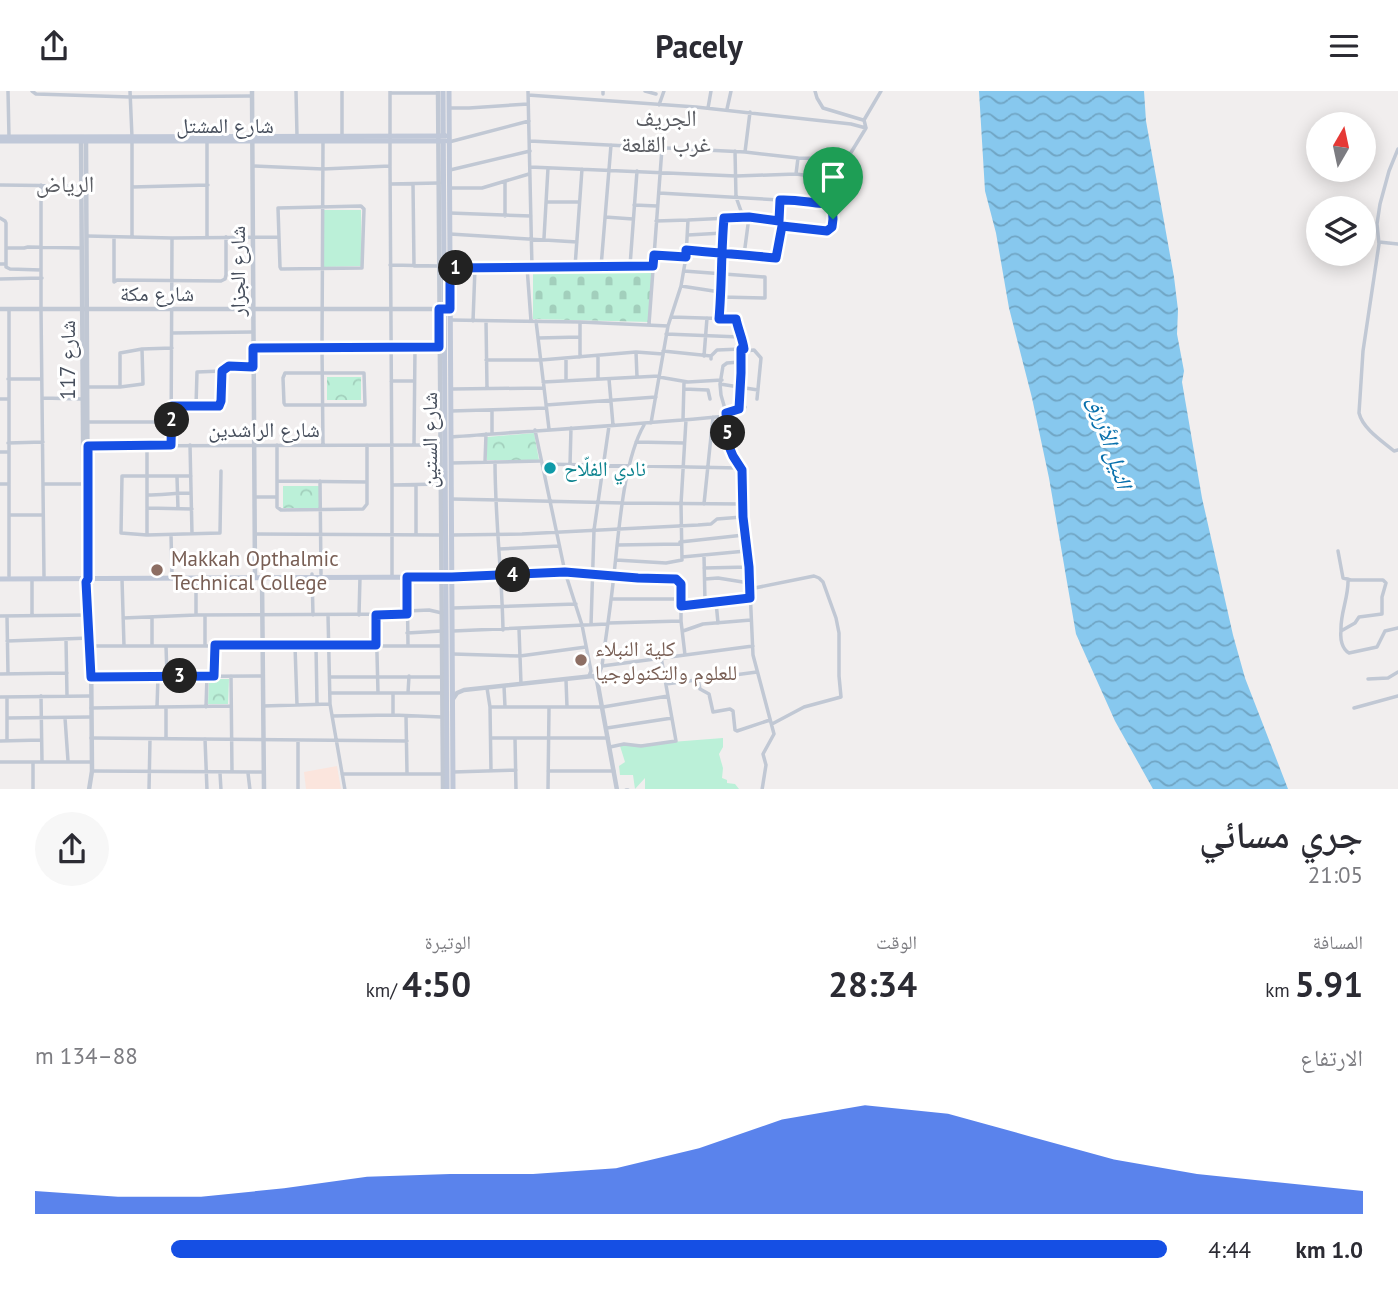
<!DOCTYPE html>
<html lang="ar">
<head>
<meta charset="utf-8">
<style>
  :root { --surface:#fff; --page:#f7f7f7; --text:#2b2b33; --muted:#7c7c81; --accent:#154fe4 }
  body { margin:0; font-family:"PT Sans","Noto Naskh Arabic",sans-serif; background:var(--page); color:var(--text); direction:rtl; height:100vh; display:flex; flex-direction:column; font-size:26px; white-space:nowrap }
  * { box-sizing:border-box; margin:0 }
  p { font-size:23px; color:var(--muted) }
  .icon { flex:none; width:38px; height:38px; fill:none; stroke:currentColor; stroke-width:2; stroke-linecap:round; stroke-linejoin:round }
  .map { position:relative; height:698px; overflow:hidden; direction:ltr }
  .details { display:flex; flex-direction:column; background:var(--surface); flex:1 }
  .details>* { flex:none }
  .needle { width:46px; rotate:9deg }
  .tools { position:absolute; left:1306px; top:21px; display:grid; gap:14px }
  .tools a { display:grid; place-items:center; width:70px; height:70px; border-radius:50%; background:var(--surface); box-shadow:0 4px 18px #0003; font-size:35px }
  .pin { position:absolute; display:grid; place-items:center; width:60px; height:60px; color:#fff; margin:-72px -30px; border-radius:50% 50% 50% 0; rotate:-45deg; box-shadow:0 0 7px #0007 }
  .pin .icon { rotate:45deg }
  .km { position:absolute; width:35px; height:35px; margin:-18px; border-radius:50%; background:#222; color:#fff; font-size:19px; line-height:35px; text-align:center }
  .round { display:grid; place-items:center; flex:none; width:74px; height:74px; border-radius:37px; background:var(--page) }
  .head { display:flex; align-items:center; justify-content:space-between; height:119px; padding:0 35px }
  h1 { font-size:38px; font-weight:600; line-height:52px }
  .figures { display:grid; grid-template-columns:repeat(3,1fr); gap:10px; height:119px; padding:7px 35px }
  .figures div { display:grid; align-content:center }
  .figures b { font-size:35px; font-weight:600 }
  .figures small { font-size:19px; font-weight:400 }
  .figures p { font-size:19px }
  .chart { height:196px; padding:14px 35px }
  .chart p { display:flex; justify-content:space-between }
  .chart svg { width:100%; height:126px; margin-top:7px; fill:var(--accent); opacity:.7 }
  ul { padding:0 35px; list-style:none; font-size:23px }
  li { display:grid; grid-template-columns:112px 84px 1fr; align-items:center; height:52px }
  li i { height:18px; border-radius:9px; background:var(--accent) }
  header { display:flex; justify-content:space-between; align-items:center; height:91px; padding:0 35px; background:var(--surface); font-size:32px; font-weight:600 }
  .map>svg:first-child { display:block }
</style>
</head>
<body>
<header><svg class="icon" aria-label="menu" viewBox="0 0 24 24"><path d="M4 6h16M4 12h16M4 18h16"/></svg>Pacely<svg class="icon" aria-label="share" viewBox="0 0 24 24"><path d="M12 15V3M7 8l5-5 5 5M5 13v7h14v-7"/></svg></header>
<div class="map">
<svg width="1398" height="699" viewBox="0 0 1398 699">
  <defs>
    <pattern id="cemetery-stones" width="16" height="16" patternUnits="userSpaceOnUse" patternTransform="scale(1.75)"><rect width="16" height="16" fill="#bbf0d8"/><path d="M2 7V4a2 2 0 0 1 4 0v3zM10 15v-3a2 2 0 0 1 4 0v3z" fill="#a2cfbc"/></pattern>
    <pattern id="park-crowns" width="20" height="18" patternUnits="userSpaceOnUse" patternTransform="scale(1.75)"><rect width="20" height="18" fill="#bbf0d8"/><path d="M2 6a3 3 0 1 1 6 0M12 15a3 3 0 1 1 6 0" fill="none" stroke="#a2cfbc"/></pattern>
    <pattern id="water-waves" width="16" height="10" patternUnits="userSpaceOnUse" patternTransform="scale(1.75)"><rect width="16" height="10" fill="#87c8ee"/><path d="M0 5q4-4 8 0t8 0" fill="none" stroke="#70a5c4"/></pattern>
  </defs>
  <rect width="100%" height="100%" fill="#f1eeee"/>
  <path fill="#fbe5dd" d="M337,675L341,698H306L304,681Z"/>
  <path fill="#bbf0d8" d="M324,119H361L362,175L324,176Z
    M723,647V656L719,663L723,677L722,687L727,689V692L735,693L739,698H645V687L635,698L633,684H620L619,675L625,671L620,655Z"/>
  <path fill="url(#cemetery-stones)" d="M533,178H654L650,231L533,228Z"/>
  <path fill="url(#park-crowns)" d="M327,286H361V309H327Z
    M534,342L539,369H487V346Z
    M283,395H321V417H283Z
    M209,588H229L228,613H208Z"/>
  <path fill="url(#water-waves)" d="M979,0H1144L1146,30L1174,186L1178,219L1177,243L1184,280L1182,291L1202,407L1233,544L1245,587L1288,698H1153L1115,630L1076,543L1049,387L1032,307L1009,217L996,142L985,100Z"/>
  <g fill="none" stroke-linecap="round" stroke-linejoin="round">
    <path stroke="#c1c8d4" stroke-width="3.5" d="M8,0L9,46
      M32,0L36,3L130,6L251,5
      M130,0L132,46
      M296,0L297,45
      M342,0V45
      M390,0V75
      M528,0L532,177
      M645,0L656,3
      M815,0L817,7L823,17L863,29
      M390,2H438
      M603,3V0
      M528,4L696,16L851,33L866,37L864,29L881,0
      M659,14L664,0
      M450,17H469L528,13
      M708,17L711,0
      M727,18L731,0
      M323,50L322,257L323,354
      M530,50L745,61L798,67L847,68L866,37
      M207,51V147
      M449,51L529,30
      M1398,58L1389,80L1380,113L1377,133L1379,153L1363,260L1359,322C1363,338 1382,350 1394,360L1398,359
      M745,61L750,21
      M253,75L323,78L390,75L392,394
      M530,76L736,85L796,83L841,89
      M450,79L530,60
      M796,83L798,67
      M505,90V125
      M390,93L439,92
      M413,93L414,175
      M0,94L82,95
      M41,94V218L44,485
      M132,96L208,94
      M450,97H482L529,83
      M659,102L780,109C798,108 815,113 832,113C841,99 842,84 847,68
      M547,111H579
      M634,114L657,115
      M361,115L364,118L362,177L281,178L280,176L278,117Z
      M450,122L531,125
      M605,126L633,128
      M0,127L5,130L6,132V173
      M688,129L749,126L779,130
      M782,135L827,140L832,136V113
      M723,142L724,127
      M450,143L577,151
      M688,144L723,142L719,228
      M87,145L172,147L279,146
      M114,146V191L117,189L221,190L225,188L226,184V146
      M132,146V50
      M544,147L548,77
      M1379,151L1398,153
      M6,157H24L28,156L82,157
      M686,159L744,164L749,126L741,120L736,106L735,60
      M654,164L686,166
      M744,164L776,167L782,135L779,130L780,109
      M0,173H6V176L10,178L41,179
      M390,174L439,175
      M630,175L637,80
      M527,176L531,230
      M575,176L582,78
      M601,176L611,54
      M450,177L653,175
      M684,180L765,186V207L721,206
      M0,188L42,187
      M681,195L720,201
      M451,229L580,231L668,235
      M473,230L475,177
      M486,230L487,297
      M536,230L549,338
      M580,231V266
      M649,233L662,57
      M172,242L253,241
      M666,243L740,246L735,228L671,226
      M740,246C744,251 742,256 745,260L754,259L761,267L757,308
      M538,247L580,246
      M253,257L439,256
      M663,260L711,265V268
      M636,261L637,286
      M704,265L707,227
      M711,265L717,259L741,258
      M566,267V290
      M486,269H541L636,261L663,263
      M740,271L727,272L723,275L720,293L721,304L727,325L728,353L742,379V426L749,476L753,564L774,643L763,663L766,674L762,699
      M285,282H364L365,314H285L284,312L283,287Z
      M659,286L688,291L722,289
      M598,287V265
      M8,288H41
      M609,288L613,334
      M391,290H413
      M543,291L659,285
      M720,293L758,299
      M87,296H120L143,293L142,258
      M120,296V262L142,258L172,257
      M452,298L544,297
      M684,298L708,299L710,308
      M42,307L82,308
      M0,308H8
      M546,314L656,306
      M172,315H219L221,310L222,281
      M196,315L197,281L222,280L229,275L253,276
      M739,319L741,282V258
      M451,320L546,317
      M492,320V343
      M726,322L745,316
      M683,329L684,291
      M87,331H171
      M651,332L668,235L681,195L686,166L688,129L656,130
      M535,339L565,481L582,534L591,580L589,585
      M451,346C543,339 635,334 727,325
      M636,351L684,352
      M8,352L43,351
      M171,354L172,147
      M190,354L192,443
      M277,354V416L281,419L363,418L367,413V354
      M414,354L415,257
      M87,355L440,354
      M0,361H8
      M485,371L486,343
      M495,371C495,427 502,483 503,539
      M451,372L540,370
      M542,373L739,377
      M570,374L571,337
      M191,385H122L121,442L147,444L220,442L221,380
      M177,386L178,418
      M278,390L367,391
      M320,390L321,483
      M0,393H9
      M43,393H83
      M416,394V444
      M147,404C162,404 175,402 190,402
      M255,406H277
      M452,408L623,412L743,413
      M704,413L713,326
      M147,417L192,418
      M9,424H43
      M255,443L440,444
      M147,444V355
      M171,444L172,484
      M452,444L522,443L698,434L711,433L717,428L742,426
      M680,451L744,444
      M617,454L680,453
      M499,458L559,455
      M1338,460L1343,487L1351,489H1383L1386,492L1382,506V523L1359,526L1355,532L1341,540C1340,548 1342,558 1349,562L1377,556L1385,540L1398,537
      M704,465L705,511
      M682,466L746,460
      M616,469L666,472L682,469L681,413L686,329
      M704,477L749,476
      M312,483L313,524
      M407,483L408,554
      M9,485V218
      M392,486V394L440,393
      M453,486L565,481L638,487L676,488L681,493V530L685,564
      M122,488L124,555
      M705,488L718,487L749,492
      M32,489V525
      M750,498L814,485L819,487L823,491L836,527L839,542V585L841,606L804,616L772,633
      M611,508H681
      M716,511L718,532
      M681,515L750,507
      M453,517L576,513
      M407,520L429,519L442,522
      M196,524V487
      M328,524L330,613L345,699
      M359,524L360,486
      M376,524L378,602
      M0,525L88,524
      M7,525L8,583
      M123,527L196,524L407,523
      M608,532L681,530
      M591,534L594,439L609,335
      M519,538L521,593
      M453,540L607,533
      M683,540L703,533L751,529
      M1341,540C1340,522 1349,506 1348,488
      M407,542L442,540
      M66,548L67,605
      M7,550L90,547
      M152,554V526
      M205,554V525
      M91,555H442
      M166,555L167,585
      M295,555L297,614
      M316,555L317,613
      M453,563L520,565L586,556
      M602,575L753,555
      M0,583L67,582
      M214,585L215,554
      M231,585L232,681
      M91,586L263,585
      M330,586H442
      M1368,588L1388,587L1398,581
      M566,589L567,616
      M597,589L602,575C606,544 611,514 614,483C619,440 623,371 644,334
      M698,589L700,598L709,603L713,621L730,618L733,620L735,639L737,640L770,629
      M666,593L757,581
      M504,595L505,616
      M487,597L490,616L491,680
      M330,602H442
      M408,602L409,585
      M41,605L42,671
      M0,606L91,605
      M263,615L330,613
      M157,616L158,585
      M206,616L207,585
      M490,616H603L668,605
      M91,617L231,615
      M1354,617L1398,605
      M393,624V602
      M332,625L393,624L442,626
      M406,625L407,682
      M7,627L91,626
      M65,627L68,670
      M607,637L672,627
      M91,647L407,650
      M491,647H608
      M515,647L516,699
      M166,648V616
      M205,648L207,699
      M298,649V699
      M0,650L41,649
      M7,650V606
      M610,656L624,653L641,655L676,650L661,566
      M0,671H91
      M92,680L264,681
      M548,680H614
      M453,681L516,679
      M220,682L221,699
      M248,682L250,699
      M342,683H443
      M33,699V671
      M149,699L150,648
      M548,699L549,617
      M626,699H628"/>
    <path stroke="#c1c8d4" stroke-width="4.5" d="M252,0L255,487
      M438,0L443,699
      M86,47L88,488L86,491L91,555L92,680L89,699
      M81,48L84,485L86,490
      M0,218H440
      M262,487L264,699
      M453,608L457,602L464,599L593,585L597,589L617,699"/>
    <path stroke="#c0c8d8" stroke-width="5" d="M443,0L447,699
      M449,0L453,699
      M0,46L446,45
      M0,50H445
      M0,488L448,486"/>
  </g>
  <g fill="none" stroke-linecap="round" stroke-linejoin="round">
    <defs>
      <path id="route" d="M833,128L832,136L827,140L782,135L776,167C746,164 716,162 686,159V166L654,164L653,175L450,177V218H439V256L253,257V276L229,275L222,280L221,310L219,315H172L171,354L88,355V488L86,491L91,586L214,585L215,554H376V524L407,523V486H452L565,481L638,487L676,488L681,493V515L750,507L749,476L743,426L742,379L733,365L728,353L726,322L739,318L741,282V258H744C743,249 738,238 736,228H719C722,194 721,161 724,127L749,126L779,130L780,109C798,108 815,113 832,113L833,128"/>
    </defs>
    <use href="#route" stroke="#fff" stroke-width="14"/>
    <use href="#route" stroke="#154fe4" stroke-width="9"/>
  </g>
  <circle fill="#0f9aa8" stroke="#fff" stroke-width="2.5" cx="550" cy="377" r="7"/>
  <g fill="#8d6e63" stroke="#fff" stroke-width="2.5">
    <circle cx="157" cy="479" r="7"/>
    <circle cx="581" cy="569" r="7"/>
  </g>
  <g text-anchor="middle" dominant-baseline="central" stroke-width="6" stroke-linejoin="round" paint-order="stroke">
    <g font-size="21" fill="#464e5c" stroke="#fff">
      <text x="225" y="34">شارع المشتل</text>
      <text transform="translate(237 180) rotate(-90)">شارع الجزار</text>
      <text x="157" y="202">شارع مكة</text>
      <text transform="translate(67 269) rotate(-90)">شارع 117</text>
      <text x="264" y="338">شارع الراشدين</text>
      <text transform="translate(429 349) rotate(-90)">شارع الستين</text>
    </g>
    <g font-size="21" fill="#0d838f" stroke="#fff" text-anchor="start">
      <text x="564" y="377">نادي الفلّاح</text>
    </g>
    <g font-size="21" fill="#785e54" stroke="#fff" text-anchor="start">
      <text x="171" y="467">Makkah Opthalmic<tspan x="171" dy="24">Technical College</tspan></text>
      <text x="595" y="557">كلية النبلاء<tspan x="595" dy="24">للعلوم والتكنولوجيا</tspan></text>
    </g>
    <g font-size="23" fill="#5b5d63" stroke="#fff">
      <text x="666" y="26">الجريف<tspan x="666" dy="26">غرب القلعة</tspan></text>
      <text x="65" y="92">الرياض</text>
    </g>
    <g font-size="23" font-style="italic" fill="#0970ac" stroke="#fff">
      <text transform="translate(1111 351) rotate(72)">النيل الأزرق</text>
    </g>
  </g>
</svg>
<div class="tools">
<a><svg class="needle" viewBox="-14 -14 28 28"><path d="M0-13l5 13h-10z" fill="#e53935"/><path d="M0 13l5-13h-10z" fill="#7c7c81"/></svg></a>
<a><svg class="icon" aria-label="layers" viewBox="0 0 24 24"><path d="M12 4l9 5-9 5-9-5zM3 14l9 5 9-5"/></svg></a>
</div>
<div class="pin" style="left:833px;top:128px;background:#1e9e55"><svg class="icon" aria-label="arrive" viewBox="0 0 24 24"><path d="M6 21V4h12l-3 4 3 4H6"/></svg></div>
<b class="km" style="left:456px;top:177px">1</b>
<b class="km" style="left:172px;top:329px">2</b>
<b class="km" style="left:180px;top:585px">3</b>
<b class="km" style="left:513px;top:484px">4</b>
<b class="km" style="left:728px;top:342px">5</b>
</div>
<section class="details">
<div class="head"><div><h1>جري مسائي</h1><p>21:05</p></div><a class="round"><svg class="icon" aria-label="share" viewBox="0 0 24 24"><path d="M12 15V3M7 8l5-5 5 5M5 13v7h14v-7"/></svg></a></div>
<div class="figures">
<div><p>المسافة</p><b>5.91<small> km</small></b></div>
<div><p>الوقت</p><b>28:34</b></div>
<div><p>الوتيرة</p><b>4:50<small> /km</small></b></div>
</div>
<div class="chart"><p><span>الارتفاع</span>88–134 m</p>
<svg viewBox="0 0 160 44" preserveAspectRatio="none"><path d="M0 44V36L10 38L20 38L30 35L40 31L50 30L60 30L70 28L80 21L90 11L100 6L110 9L120 17L130 25L140 30L150 33L160 36V44z"/></svg>
</div>
<ul>
<li><b>1.0 km</b>4:44<i style="width:88%"></i></li>
</ul>
</section>
</body>
</html>
